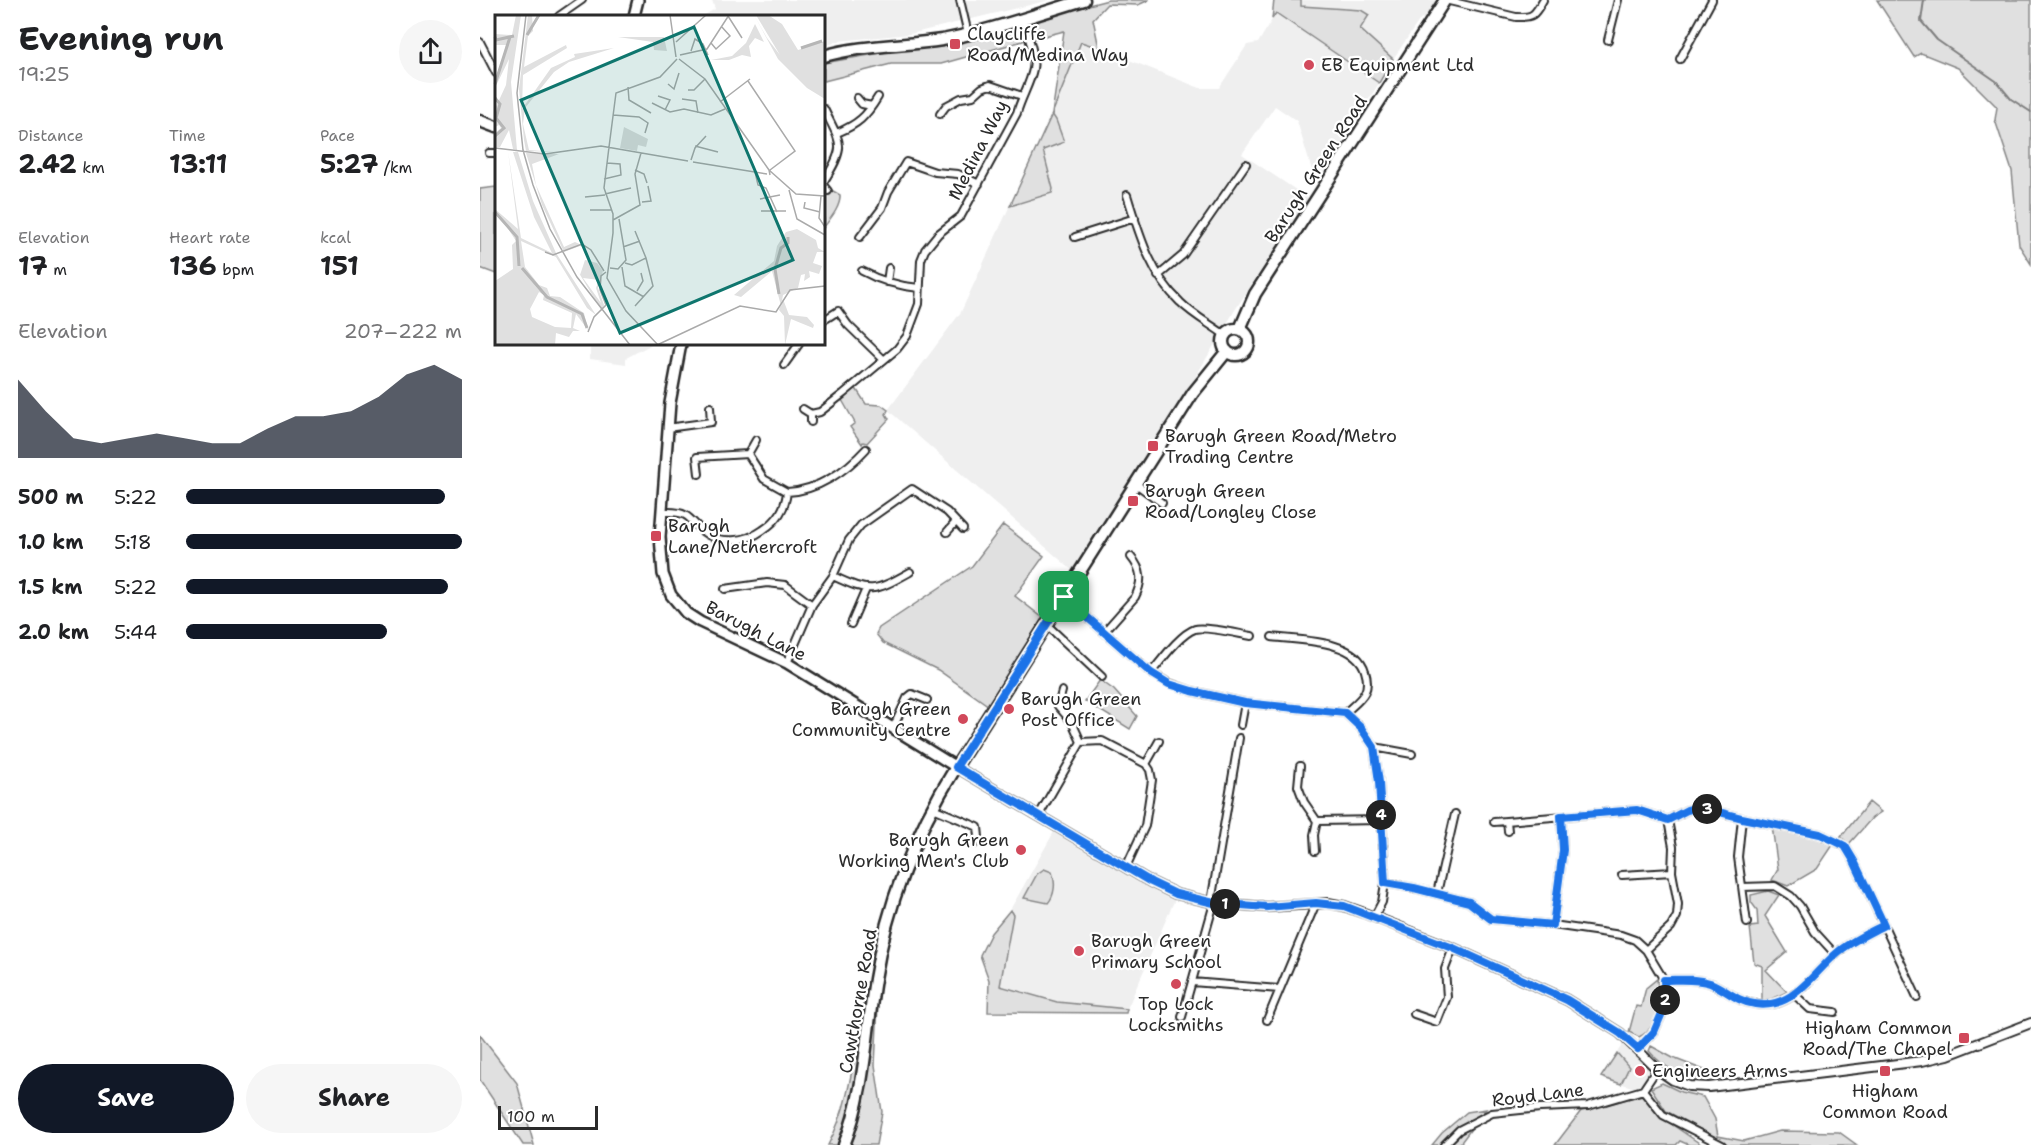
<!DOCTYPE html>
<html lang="en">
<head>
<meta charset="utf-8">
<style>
  :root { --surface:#fff; --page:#f6f6f6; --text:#202124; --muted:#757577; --accent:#111827 }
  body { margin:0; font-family:"Shantell Sans",sans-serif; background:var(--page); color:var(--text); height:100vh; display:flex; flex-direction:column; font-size:22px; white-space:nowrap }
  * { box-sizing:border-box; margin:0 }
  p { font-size:20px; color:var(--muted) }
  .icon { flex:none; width:33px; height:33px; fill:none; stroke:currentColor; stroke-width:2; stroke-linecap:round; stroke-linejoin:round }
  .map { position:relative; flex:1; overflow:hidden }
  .details { display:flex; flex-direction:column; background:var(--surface); width:480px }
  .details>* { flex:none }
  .scale { position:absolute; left:18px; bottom:15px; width:100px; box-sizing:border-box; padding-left:6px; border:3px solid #2b2b2b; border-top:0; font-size:16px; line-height:21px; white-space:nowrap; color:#2b2b2b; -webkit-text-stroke:4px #fff; paint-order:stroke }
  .pin { position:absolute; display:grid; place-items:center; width:51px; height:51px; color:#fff; margin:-26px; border-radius:12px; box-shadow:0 3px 9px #0006 }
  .km { position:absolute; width:30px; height:30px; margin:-15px; border-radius:50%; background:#222; color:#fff; font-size:16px; line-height:30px; text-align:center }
  .round { display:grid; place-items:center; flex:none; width:63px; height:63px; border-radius:32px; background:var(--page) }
  .head { display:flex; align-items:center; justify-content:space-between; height:102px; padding:0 18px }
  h1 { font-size:33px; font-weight:700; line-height:45px }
  .metrics { display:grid; grid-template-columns:repeat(3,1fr); gap:9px; height:102px; padding:6px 18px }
  .metrics div { display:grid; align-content:center }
  .metrics b { font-size:26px; font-weight:700 }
  .metrics small { font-size:16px; font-weight:400 }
  .metrics p { font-size:16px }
  .chart { height:168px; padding:12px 18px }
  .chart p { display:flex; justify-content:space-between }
  .chart svg { width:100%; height:108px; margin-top:6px; fill:var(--accent); opacity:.7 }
  .button { display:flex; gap:12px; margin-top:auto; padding:12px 18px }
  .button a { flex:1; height:69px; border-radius:36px; background:var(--accent); color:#fff; font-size:24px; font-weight:700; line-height:69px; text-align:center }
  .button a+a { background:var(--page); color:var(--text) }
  ul { padding:0 18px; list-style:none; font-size:20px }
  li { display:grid; grid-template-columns:96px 72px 1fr; align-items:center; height:45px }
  li i { height:15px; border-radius:8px; background:var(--accent) }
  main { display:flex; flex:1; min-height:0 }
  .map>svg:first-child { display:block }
</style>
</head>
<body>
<main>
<section class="details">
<div class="head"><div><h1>Evening run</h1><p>19:25</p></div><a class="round"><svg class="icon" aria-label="share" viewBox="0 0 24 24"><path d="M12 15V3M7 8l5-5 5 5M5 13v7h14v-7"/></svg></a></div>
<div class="metrics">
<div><p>Distance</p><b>2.42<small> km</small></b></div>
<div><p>Time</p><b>13:11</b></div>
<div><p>Pace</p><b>5:27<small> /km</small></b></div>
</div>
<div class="metrics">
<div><p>Elevation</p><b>17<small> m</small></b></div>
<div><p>Heart rate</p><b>136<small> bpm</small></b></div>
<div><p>kcal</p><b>151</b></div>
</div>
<div class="chart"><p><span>Elevation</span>207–222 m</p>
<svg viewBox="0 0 160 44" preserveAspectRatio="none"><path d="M0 44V12L10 25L20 36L30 38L40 36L50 34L60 36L70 38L80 38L90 32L100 27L110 27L120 25L130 19L140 10L150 6L160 12V44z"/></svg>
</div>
<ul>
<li><b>500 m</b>5:22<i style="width:94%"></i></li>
<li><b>1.0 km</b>5:18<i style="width:100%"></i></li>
<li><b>1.5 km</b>5:22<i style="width:95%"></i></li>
<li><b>2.0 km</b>5:44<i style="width:73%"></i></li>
</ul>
<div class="button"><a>Save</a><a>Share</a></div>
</section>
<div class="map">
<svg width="1551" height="1145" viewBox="0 0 1551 1145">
  <rect width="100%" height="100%" fill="#fff"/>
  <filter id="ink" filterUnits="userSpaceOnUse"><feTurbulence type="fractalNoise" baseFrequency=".0167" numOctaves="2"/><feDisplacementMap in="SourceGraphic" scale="12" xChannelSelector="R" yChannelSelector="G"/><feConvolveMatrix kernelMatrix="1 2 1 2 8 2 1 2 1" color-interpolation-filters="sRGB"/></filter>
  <g filter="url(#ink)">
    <path fill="#efefef" d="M232,0H570L430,34L358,41L344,47V16H223L235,9Z
      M821,0H956L944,19L941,18L913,59L880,29L881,10L820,6Z
      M796,13L899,83L836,184L817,121L795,106L762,154L828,198L755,310L713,381L593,571L408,410L481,312L572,114L601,41L720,88H739L767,45L778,43Z
      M110,344H172L146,358V364L110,359Z
      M575,830L642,871L695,899L647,1009L577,1002L520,986L533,915L530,910Z
      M1144,1042L1171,1066L1170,1072L1165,1083L1155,1088L1121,1077Z"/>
    <path fill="#e0e0e0" stroke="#868686" stroke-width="1.5" d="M628,0H669L658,5L627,4L613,19L619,48L601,42L572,114L576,120L584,142L563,150L573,189L572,193L530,206L572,114L584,31L553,39L551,29L563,17Z
      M794,0H821V6L881,10L889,15L880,29L913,59L899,83L796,13L792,19Z
      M1397,0H1551V264L1539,245L1532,171L1515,120L1517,107L1478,68L1441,53L1434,57Z
      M531,29L540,32L543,41L461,64H411L344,81V63L418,50L469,46Z
      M16,187V274L0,268V189Z
      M353,191L360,195C361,206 351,218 344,227V194L345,195Z
      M375,387L386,404L401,405L408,410L406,414L409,419L387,443L383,442L382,444L370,427L375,423L362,400Z
      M523,525L564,556L535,596L563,618L509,706L458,670L403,643L396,634L399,628L492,566Z
      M620,680L634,690L657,716L650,729L605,701Z
      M1389,802L1401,812L1392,818L1369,844L1361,837Z
      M1292,826L1339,838L1353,845L1337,869L1308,886L1292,880L1298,869Z
      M564,869L572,872C576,882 575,895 568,903L544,898L557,874Z
      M1288,891L1299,895L1285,916L1307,952L1286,970L1307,992L1291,999L1282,1000V966L1274,963L1270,927L1278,926L1277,910L1271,902V895Z
      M530,910L533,915L520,986L577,1002L647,1009L646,1013L508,1012L509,980L500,955L511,933Z
      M1177,979C1180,999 1180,1027 1159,1037L1149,1032L1156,1006L1161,1007L1166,988Z
      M384,1000L386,1003L380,1070L362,1137L358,1145H348C372,1101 374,1049 384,1000Z
      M395,1005H398L395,1065L402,1112L396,1145H370L374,1137L388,1068Z
      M0,1035L37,1083L54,1145H43L0,1080Z
      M1171,1046L1193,1058L1229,1072L1227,1080C1204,1077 1185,1070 1169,1051Z
      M1137,1053L1149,1067L1141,1084L1121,1077Z
      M1182,1083L1201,1092L1223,1097L1235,1119L1238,1136L1264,1141L1300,1131L1359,1132L1377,1145H1249L1186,1111L1171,1088Z
      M1163,1095L1181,1117L1222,1145H1209L1200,1141L1196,1145H1075L1101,1111Z
      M1006,1109L979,1145H952L962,1133L987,1112Z"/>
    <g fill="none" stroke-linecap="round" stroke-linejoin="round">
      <path stroke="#7e7e7e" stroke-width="2" d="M1444,0L1441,21L1457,40L1516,81L1531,99L1551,112"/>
      <defs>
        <path id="minor" d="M480,0L488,34
          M965,0L1036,17C1054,18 1055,14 1063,0
          M79,16L102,0
          M1128,40L1138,0
          M0,42L16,73
          M1200,59L1232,0
          M377,98L382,104L392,106
          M344,109C361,144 367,145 344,181
          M460,114L466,106L481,98L493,96L502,88L510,85L542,96
          M357,133C378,124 386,117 398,97
          M9,153H16
          M344,186L348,191
          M647,195C659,233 670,274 700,302C713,315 730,324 745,335
          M380,237L402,208L408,192L426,162L455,172L478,174L499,184
          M595,237L655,218
          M382,271C400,281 419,286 439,288
          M678,276L703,255L766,164
          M407,282L409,268
          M344,320L358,311L368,325L403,359
          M304,365L319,344
          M323,409L331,414V422
          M331,414L340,412L363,394L417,349L427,336L439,304L441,260L445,250L458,234L481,216L537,113C541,98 550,84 553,69C556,52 547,34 542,19
          M187,428L231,422L230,407
          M268,454L276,440
          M219,474L217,457L268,454L284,479L307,492
          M656,484L682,503
          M182,512C190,512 198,511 205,515C212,519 216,526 222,531C239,545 267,542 283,530C298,520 305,509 307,492C337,491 366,471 386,449
          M467,532L476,522
          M353,576C391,594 394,592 430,572
          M245,589L287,583L305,585L332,605
          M584,597L671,673L689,683L712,691L765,703L865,713L881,728L894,747L899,782L903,842L905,883L902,902L894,917
          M371,624L386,589
          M567,625L622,677
          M624,632L655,597C663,581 662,570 651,557
          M792,637C819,641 876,639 885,671C892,693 880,699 865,713
          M307,663L332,605L353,576L369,540L381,525L432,489L467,512L483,529
          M671,673C681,661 700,634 715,629C725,626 759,634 772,636
          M582,691L578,706L592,722L601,742
          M761,725L765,703
          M413,728L427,698L432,694L447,700
          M894,747L932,754
          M666,764L679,741
          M820,766L818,786L824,802L837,821L834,835L835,851
          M453,808L498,827L499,837L494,844
          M559,815L601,742L622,741L666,764L670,770L672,780L665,826L646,867
          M1262,818L1258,857L1267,923
          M1188,820L1207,810L1220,807L1262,818L1340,834L1365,846L1374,861L1437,997
          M837,821L901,820
          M1027,821L1028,831
          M1014,822L1157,810L1188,820L1193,847L1192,872L1198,904L1197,916L1191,927L1166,950
          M1142,875L1192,872
          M905,883L934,888L989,902L1011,919L1073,925L1141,935L1155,940L1166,950L1184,980L1185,1007L1174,1032L1158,1049
          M1262,887L1295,886L1311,896L1320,906L1335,932L1355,954
          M957,893L975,814
          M731,902L759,738
          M1073,925L1083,850L1081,816
          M1184,980C1199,980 1215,978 1230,983C1246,989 1257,1002 1275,1004C1313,1011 1332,974 1357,953C1371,941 1387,934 1404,925
          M712,982L800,989
          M1315,995L1330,1009L1355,1012
          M934,1014L957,1022L967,997L965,969L973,948
          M702,1017L734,903
          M787,1020L836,903
          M1177,1069L1163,1090L1183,1115L1242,1145
          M964,1145L979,1130L1012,1113L1060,1108L1108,1106L1163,1090"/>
        <path id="tertiary" d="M476,767L671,882L696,894L734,903L787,907L848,903L864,906L884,913L973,948L1087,1000L1140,1033L1177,1069L1193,1080L1209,1086L1229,1087L1442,1061L1468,1055L1551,1023"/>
        <path id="secondary" d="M154,16L158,0
          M201,344L190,403L180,537L183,574L191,595L206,613L220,622L307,663L476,767"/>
        <path id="primary" d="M760,329L775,294L965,0
          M743 342a13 13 0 1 1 26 0a13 13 0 1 1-26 0Z
          M364,1145C385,1093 386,1034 395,979C407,904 436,831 476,767L713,393L747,351"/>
        <path id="trunk" d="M344,56C382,45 422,46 462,40C510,31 557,14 604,0
          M0,121L16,127"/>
      </defs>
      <use href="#minor" stroke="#2b2b2b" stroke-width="10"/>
      <use href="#tertiary" stroke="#2b2b2b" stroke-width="12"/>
      <use href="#secondary" stroke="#2b2b2b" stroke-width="14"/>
      <use href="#primary" stroke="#2b2b2b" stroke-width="15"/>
      <use href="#trunk" stroke="#2b2b2b" stroke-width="15"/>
      <use href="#minor" stroke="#fff" stroke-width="6"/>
      <use href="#tertiary" stroke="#fff" stroke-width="8"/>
      <use href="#secondary" stroke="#fff" stroke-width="9"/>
      <use href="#primary" stroke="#fff" stroke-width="10"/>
      <use href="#trunk" stroke="#fff" stroke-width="10"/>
    </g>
  </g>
  <g fill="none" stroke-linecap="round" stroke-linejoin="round" filter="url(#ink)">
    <defs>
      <path id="route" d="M584,597L671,673L689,684L712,691L765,703L865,713L881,728L894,747L899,782L905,883L934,888L989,902L1011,919L1073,925L1083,850L1081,816L1157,810L1188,820L1207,810L1220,807L1262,818L1340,834L1357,842L1365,846L1374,861L1404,925C1387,934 1371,941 1357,953C1332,974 1313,1010 1275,1004C1257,1002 1246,989 1230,983C1215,978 1199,980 1184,980L1185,1006L1174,1032L1158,1049L1140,1033L1087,1000L973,948L864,906L836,903L787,907L734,903L696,894L671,882L476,767Z"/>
    </defs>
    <use href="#route" stroke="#fff" stroke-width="12"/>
    <use href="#route" stroke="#1a73e8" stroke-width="8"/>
  </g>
  <g fill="#d1495b" stroke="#fff" stroke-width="2">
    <rect x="469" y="38" width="12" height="12" rx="3"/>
    <circle cx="829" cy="65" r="6"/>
    <rect x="667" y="440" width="12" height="12" rx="3"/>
    <rect x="647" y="495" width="12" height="12" rx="3"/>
    <rect x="170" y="530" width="12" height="12" rx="3"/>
    <circle cx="529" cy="709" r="6"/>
    <circle cx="483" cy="719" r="6"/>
    <circle cx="541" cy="850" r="6"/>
    <circle cx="599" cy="951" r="6"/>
    <circle cx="696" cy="984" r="6"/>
    <rect x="1478" y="1032" width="12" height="12" rx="3"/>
    <circle cx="1160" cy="1071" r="6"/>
    <rect x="1399" y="1065" width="12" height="12" rx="3"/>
  </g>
  <g text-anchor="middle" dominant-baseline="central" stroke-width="4.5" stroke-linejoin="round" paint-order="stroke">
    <g font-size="18" fill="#2b2b2b" stroke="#fff" text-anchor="start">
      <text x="487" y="34">Claycliffe<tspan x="487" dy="21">Road/Medina Way</tspan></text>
      <text x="841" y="65">EB Equipment Ltd</text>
      <text x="685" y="436">Barugh Green Road/Metro<tspan x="685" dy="21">Trading Centre</tspan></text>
      <text x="665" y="491">Barugh Green<tspan x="665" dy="21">Road/Longley Close</tspan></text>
      <text x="188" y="526">Barugh<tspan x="188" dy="21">Lane/Nethercroft</tspan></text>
      <text x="541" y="699">Barugh Green<tspan x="541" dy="21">Post Office</tspan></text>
      <text x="471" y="709" text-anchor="end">Barugh Green<tspan x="471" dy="21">Community Centre</tspan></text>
      <text x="529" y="840" text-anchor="end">Barugh Green<tspan x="529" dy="21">Working Men's Club</tspan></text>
      <text x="611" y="941">Barugh Green<tspan x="611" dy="21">Primary School</tspan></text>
      <text x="696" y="1004" text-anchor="middle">Top Lock<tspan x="696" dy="21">Locksmiths</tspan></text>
      <text x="1472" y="1028" text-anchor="end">Higham Common<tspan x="1472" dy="21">Road/The Chapel</tspan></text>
      <text x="1172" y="1071">Engineers Arms</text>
      <text x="1405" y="1091" text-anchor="middle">Higham<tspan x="1405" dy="21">Common Road</tspan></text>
    </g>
    <g font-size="18" fill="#2b2b2b" stroke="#fff">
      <text transform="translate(498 150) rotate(-63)">Medina Way</text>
      <text transform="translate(836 169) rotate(-57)">Barugh Green Road</text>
      <text transform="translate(276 631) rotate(27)">Barugh Lane</text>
      <text transform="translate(378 1001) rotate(-80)">Cawthorne Road</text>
      <text transform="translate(1058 1095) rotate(-7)">Royd Lane</text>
    </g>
  </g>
  <g transform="translate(15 15)">
    <rect width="330" height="330" fill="#fff"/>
    <path d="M21,0H26L16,67L22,135L18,134L14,115L5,132H0V118L6,113L4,110L0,112V94L11,70L14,44L0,73L11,30H0V19L17,20ZM33,0H37L38,16L33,21L29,52L71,30L72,33L28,60L27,94L56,53L80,42L79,39L119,33L74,47L59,57L30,93L28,109L34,135L62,137L31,136L29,125L24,74ZM259,0L272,23L285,40L261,0H273L287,9L303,35L330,26V84L312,73L283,44ZM260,9L269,27L260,23L254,31L256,42L247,40L234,45H216L237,41L251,28ZM123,22H169L172,36L159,35L158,27ZM129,112L153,124L151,132L143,130L142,136L125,133ZM13,136L26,223L57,238L39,202L18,137H23L38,186L61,238L101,300L92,293L61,242L26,226L30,252L44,270L52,273L55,281L65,282L89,298L93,315L81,299L78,313L85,316H78L74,322L61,318L60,330H0V266L18,254L17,230L21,226L0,194L23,214ZM44,277L49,280L48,285L77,298L76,313L60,312L37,302L35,294ZM31,138L64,139L37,149L41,170L69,232L80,227L96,234L85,231L69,237L47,190ZM302,214L321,225L323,233L330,237H322L318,248L327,251L324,259L314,256L315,262L309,266L310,259L306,260L303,273L288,280L286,291L277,256L246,282L239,280L279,246L282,231L291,217ZM73,240L85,260L90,245L102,248L108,256L103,273L109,290L107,296ZM88,263L104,265L101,273L106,288ZM288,284L294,300L312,302L319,310L318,313L296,304L290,330L289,301L284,295Z" fill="#e0e0e0" fill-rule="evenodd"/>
    <path fill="none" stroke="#b6b6b6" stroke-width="3" d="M32,20L44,0M0,22L1,25L19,21M306,33L327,26M0,69L15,22M0,83L5,89L1,103L9,113L0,121M0,197L22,222L24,251M27,253L52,282L87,299L92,313M284,279L280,254L286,233L293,228V222"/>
    <path fill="none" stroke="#aaa" stroke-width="1.5" d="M31,0L22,78L28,135L38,170L55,214L82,262L135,330M175,0L181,42M233,1L247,23M181,27L211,0M216,28L221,34L235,21L226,11M196,36L200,24L208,29L213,40M185,40L212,34L234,0M184,44L210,64L274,155M253,66L300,136L275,155M173,69L179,74L184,58M133,72L134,85L156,98M193,75H199L210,64M163,81L175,85L170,95M187,84L201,86L203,98M225,87L255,64M157,88L175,97L189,94L216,100L230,94M118,100L144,102L153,108L150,118M200,131L223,137M114,132L109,173L118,199V218L112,263L131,296L163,330M114,132L121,78L165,62L182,44M0,133L50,139L106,131L193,146M196,145L200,133L211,121M198,147L272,159M140,155L149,159L152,168M260,157L263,170L271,173L282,197M275,160L274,155L301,179L330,181M109,164L126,160L125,149L112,148M294,175L302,204L330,220M110,179L136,173M326,181L324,203L330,212M90,182L110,180M265,184L285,180M147,187L156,186L153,171M310,187L309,193L325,197M95,195H116M266,196H291M118,205L145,190L140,159L146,138M128,232L145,226M50,237L58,240L87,229L96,235L109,256M130,248L137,250L151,243L140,216M127,252L130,271L149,282M115,253L123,254L131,245L124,204M142,276L148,266L146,258M140,291L158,271L151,243M93,317L99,302L111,290L105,275L106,261L111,257M162,330L245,291L281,297L295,275L330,271"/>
    <path fill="#0f766e" fill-opacity="0.15" stroke="#0f766e" stroke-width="3" d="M199,12L298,245L125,318L26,85Z"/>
    <rect width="330" height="330" fill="none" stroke="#2b2b2b" stroke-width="3"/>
  </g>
</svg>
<div class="scale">100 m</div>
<div class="pin" style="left:584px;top:597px;background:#1e9e55"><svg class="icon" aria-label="arrive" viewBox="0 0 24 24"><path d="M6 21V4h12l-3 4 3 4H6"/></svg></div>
<b class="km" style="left:745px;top:904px">1</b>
<b class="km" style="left:1185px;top:1000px">2</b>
<b class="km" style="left:1227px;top:809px">3</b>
<b class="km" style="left:901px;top:815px">4</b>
</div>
</main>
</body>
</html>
